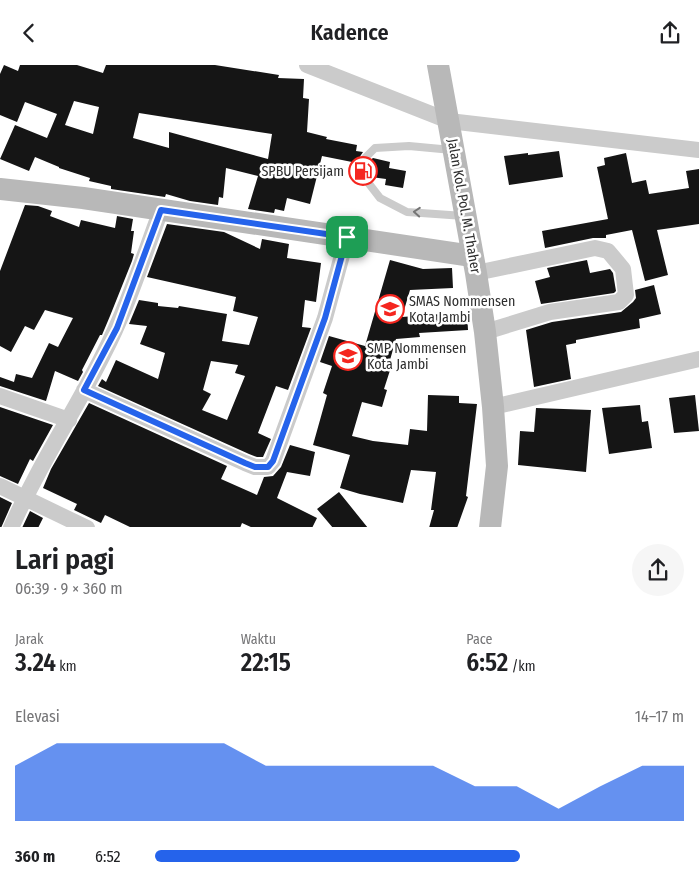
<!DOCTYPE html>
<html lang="id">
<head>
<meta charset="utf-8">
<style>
  :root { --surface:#fff; --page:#f6f6f6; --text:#202124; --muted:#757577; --accent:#2563eb }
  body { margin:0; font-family:"Fira Sans Condensed",sans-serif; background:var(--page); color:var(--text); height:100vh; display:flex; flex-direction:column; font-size:19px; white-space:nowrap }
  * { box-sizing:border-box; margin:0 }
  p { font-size:16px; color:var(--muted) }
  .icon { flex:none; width:28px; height:28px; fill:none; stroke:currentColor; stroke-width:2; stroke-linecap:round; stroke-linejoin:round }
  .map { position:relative; height:462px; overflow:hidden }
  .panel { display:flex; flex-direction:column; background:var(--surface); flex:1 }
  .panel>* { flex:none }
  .pin { position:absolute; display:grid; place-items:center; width:42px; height:42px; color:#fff; margin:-21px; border-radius:10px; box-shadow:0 2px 8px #0006 }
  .round { display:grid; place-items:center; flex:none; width:52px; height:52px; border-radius:26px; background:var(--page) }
  .summary { display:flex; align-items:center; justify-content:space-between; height:85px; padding:0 15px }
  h1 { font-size:28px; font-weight:600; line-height:38px }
  .stats { display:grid; grid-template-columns:repeat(3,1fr); gap:8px; height:85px; padding:5px 15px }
  .stats div { display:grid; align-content:center }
  .stats b { font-size:25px; font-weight:600 }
  .stats small { font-size:14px; font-weight:400 }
  .stats p { font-size:14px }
  .chart { height:140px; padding:10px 15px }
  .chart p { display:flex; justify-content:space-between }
  .chart svg { width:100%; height:90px; margin-top:5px; fill:var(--accent); opacity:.7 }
  ul { padding:0 15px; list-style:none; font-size:16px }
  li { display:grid; grid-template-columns:80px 60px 1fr; align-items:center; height:38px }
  li i { height:12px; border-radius:6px; background:var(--accent) }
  header { display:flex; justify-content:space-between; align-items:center; height:65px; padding:0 15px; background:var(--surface); font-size:22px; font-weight:600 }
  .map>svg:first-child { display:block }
</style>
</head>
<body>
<header><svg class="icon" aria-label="back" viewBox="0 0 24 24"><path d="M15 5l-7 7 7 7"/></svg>Kadence<svg class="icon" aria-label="share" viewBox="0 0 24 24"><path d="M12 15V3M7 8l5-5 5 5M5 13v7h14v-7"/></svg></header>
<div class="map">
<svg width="699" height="463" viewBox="0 0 699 463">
  <rect width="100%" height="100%" fill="#fff"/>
  <path fill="#151515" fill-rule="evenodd" d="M4,0L18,6L20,0H77L103,8L106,0H215L279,10L278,13L304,14L303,33L309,34L307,67L327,72L326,74L357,80L356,86L363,87L359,93L358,104L351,103L352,97L322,91L310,139L287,133L284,146L275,144L274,148L248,144L258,111L226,103L223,133L219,132L218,140L190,136L166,129L165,132L111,124V121L89,116L90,113L59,103V102L35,92L29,106L0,94L15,60L47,73L57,49L25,37L17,57L0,50V9ZM74,36L99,42L93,69L65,60ZM139,48L272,69L268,94L169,67V83L133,73Z
    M559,86L563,112L509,120L504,91L528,88V90Z
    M626,88L632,118L646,115L649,129L689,123L686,106L699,104V159L657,165L668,210L645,216L632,165L606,170V173H593L545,183L542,166L608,154L597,102L605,100L604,93Z
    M373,93L390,97L389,103L406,106L403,123L385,120L386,114L371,112L369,106V96Z
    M25,140L38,141L52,146L50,151L79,162L81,155L115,163L117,151L133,154L131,166H134L131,188L134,189L132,196L110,251L102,270H100L82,305L83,307L78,316L55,306L46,336L0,321V312L14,317L16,309L32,313L49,278L58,282L73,253L45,245L34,265L25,261L11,287L0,281V206Z
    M167,159L224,167L260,184L262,174L289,179L287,193L321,198L316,237L305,235L302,262L311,263L288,325L276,321L258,368L271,374L263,392H257L249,389L98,321L102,314L106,317L116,295L158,314L165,288L140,279L147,261L129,259L139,235L158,238V241L178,243L179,241L227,249L222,276L249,280L258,252L233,246L236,232L147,212ZM211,296L238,300L235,308L245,311L227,355L202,345L211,329L203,325Z
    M390,195L423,204L452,203L453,223L410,225L402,252L467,247L468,265L419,268L420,272L396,274L390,295L393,296L384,324L387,325L382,342L362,337L352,371L373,376L408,380L410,364L427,366L428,330L459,331V338L477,339L466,431L468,432L457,463H429L434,445H431L436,407L411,405L403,438L360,429L340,423L350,390L313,380L327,330L323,328L332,301L320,297L329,271L365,281Z
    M587,195L590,208L610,204L613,208L616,226L614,228L541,239L535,216L550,212L547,203Z
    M654,220L661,249L639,254L640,263L576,275V278L566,280L571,314L534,322L526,265L552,257L621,247L633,237L636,233L635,225Z
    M695,330L699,366L674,368L669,333Z
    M89,338L227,401L221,414L257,430L264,412L273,411L281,402L290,380L315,387L310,411L287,407L277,433L317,453L312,463H253L242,458L240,463H132L105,450L101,458L74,445L77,439L43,423L51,404Z
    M640,340L642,357L648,356L652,383L609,389L602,343Z
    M0,342L53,360L33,396L30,394L18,419L0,411Z
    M536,343L591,345L586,407L518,400L520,366L534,367Z
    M339,427L368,463H333L317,444Z
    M0,432L12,438L1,463H0Z
    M30,446L43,453L38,463H22Z"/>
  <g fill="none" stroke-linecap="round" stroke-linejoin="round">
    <path stroke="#cbcbcb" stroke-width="8" d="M452,85L409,81L375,83L364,94L363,111L380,133L407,147L464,151"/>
    <path stroke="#cbcbcb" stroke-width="16" d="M307,0L449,56L699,85
      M476,208L595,183L608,186L623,204L626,230L619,237L550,247L485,267
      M84,325L245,398L255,402H268L273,396L325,253L347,172
      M0,331L69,355
      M493,342L699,294
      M0,421L87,463
      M11,463C37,403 74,348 103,290C127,244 143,193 161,145"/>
    <path stroke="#b8b8b8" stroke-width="22" d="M438,0L476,208L485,267L493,342L497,401L490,463
      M0,124L83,133L472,191"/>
  </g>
  <defs><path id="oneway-chevron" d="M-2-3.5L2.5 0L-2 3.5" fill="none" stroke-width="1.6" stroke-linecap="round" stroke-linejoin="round" transform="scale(1.25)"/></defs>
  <use stroke="#757575" href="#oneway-chevron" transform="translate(417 147) rotate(-176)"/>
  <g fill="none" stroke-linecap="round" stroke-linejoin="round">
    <defs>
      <path id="route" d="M161,145L347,172L325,253L273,396L268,402H255L245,398L84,325L117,263Z"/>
    </defs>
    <use href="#route" stroke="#fff" stroke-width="10"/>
    <use href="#route" stroke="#2563eb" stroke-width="6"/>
  </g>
  <defs>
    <symbol id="fuel-ring" viewBox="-11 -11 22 22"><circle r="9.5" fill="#fff" stroke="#f5261f" stroke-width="1.5"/><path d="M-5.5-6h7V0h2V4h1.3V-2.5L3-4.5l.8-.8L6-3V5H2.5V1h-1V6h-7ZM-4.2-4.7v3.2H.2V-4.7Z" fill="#f5261f"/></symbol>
    <symbol id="school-ring" viewBox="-11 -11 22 22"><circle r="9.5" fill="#fff" stroke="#f5261f" stroke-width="1.5"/><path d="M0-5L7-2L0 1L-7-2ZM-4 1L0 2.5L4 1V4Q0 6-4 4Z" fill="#f5261f"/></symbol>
  </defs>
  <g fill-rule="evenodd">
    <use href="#fuel-ring" x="347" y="90" width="32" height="32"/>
    <use href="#school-ring" x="374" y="228" width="32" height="32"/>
    <use href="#school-ring" x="332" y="275" width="32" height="32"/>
  </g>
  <g text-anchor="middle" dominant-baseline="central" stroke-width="5" stroke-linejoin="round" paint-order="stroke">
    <g font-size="14" fill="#2e2e2e" stroke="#fff" text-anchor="start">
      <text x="344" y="106" text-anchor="end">SPBU Persijam</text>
      <text x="409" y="236">SMAS Nommensen<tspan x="409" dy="16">Kota Jambi</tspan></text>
      <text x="367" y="283">SMP Nommensen<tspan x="367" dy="16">Kota Jambi</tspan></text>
    </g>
    <g font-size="14" fill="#2e2e2e" stroke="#fff">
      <text transform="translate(464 141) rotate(80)">Jalan Kol. Pol. M. Thaher</text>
    </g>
  </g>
</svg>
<div class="pin" style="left:347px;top:172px;background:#1e9e55"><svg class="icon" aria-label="arrive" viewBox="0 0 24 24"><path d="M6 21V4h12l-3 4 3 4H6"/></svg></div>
</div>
<section class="panel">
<div class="summary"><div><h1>Lari pagi</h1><p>06:39 · 9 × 360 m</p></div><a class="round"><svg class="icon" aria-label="share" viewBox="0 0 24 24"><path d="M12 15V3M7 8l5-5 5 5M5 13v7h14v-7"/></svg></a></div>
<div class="stats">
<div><p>Jarak</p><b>3.24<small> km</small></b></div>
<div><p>Waktu</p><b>22:15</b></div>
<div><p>Pace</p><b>6:52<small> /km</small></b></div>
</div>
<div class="chart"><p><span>Elevasi</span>14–17 m</p>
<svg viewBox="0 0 160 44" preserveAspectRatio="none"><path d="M0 44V17L10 6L20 6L30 6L40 6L50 6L60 17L70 17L80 17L90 17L100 17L110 27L120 27L130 38L140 27L150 17L160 17V44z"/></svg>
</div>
<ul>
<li><b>360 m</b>6:52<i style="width:69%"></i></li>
</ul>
</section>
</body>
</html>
